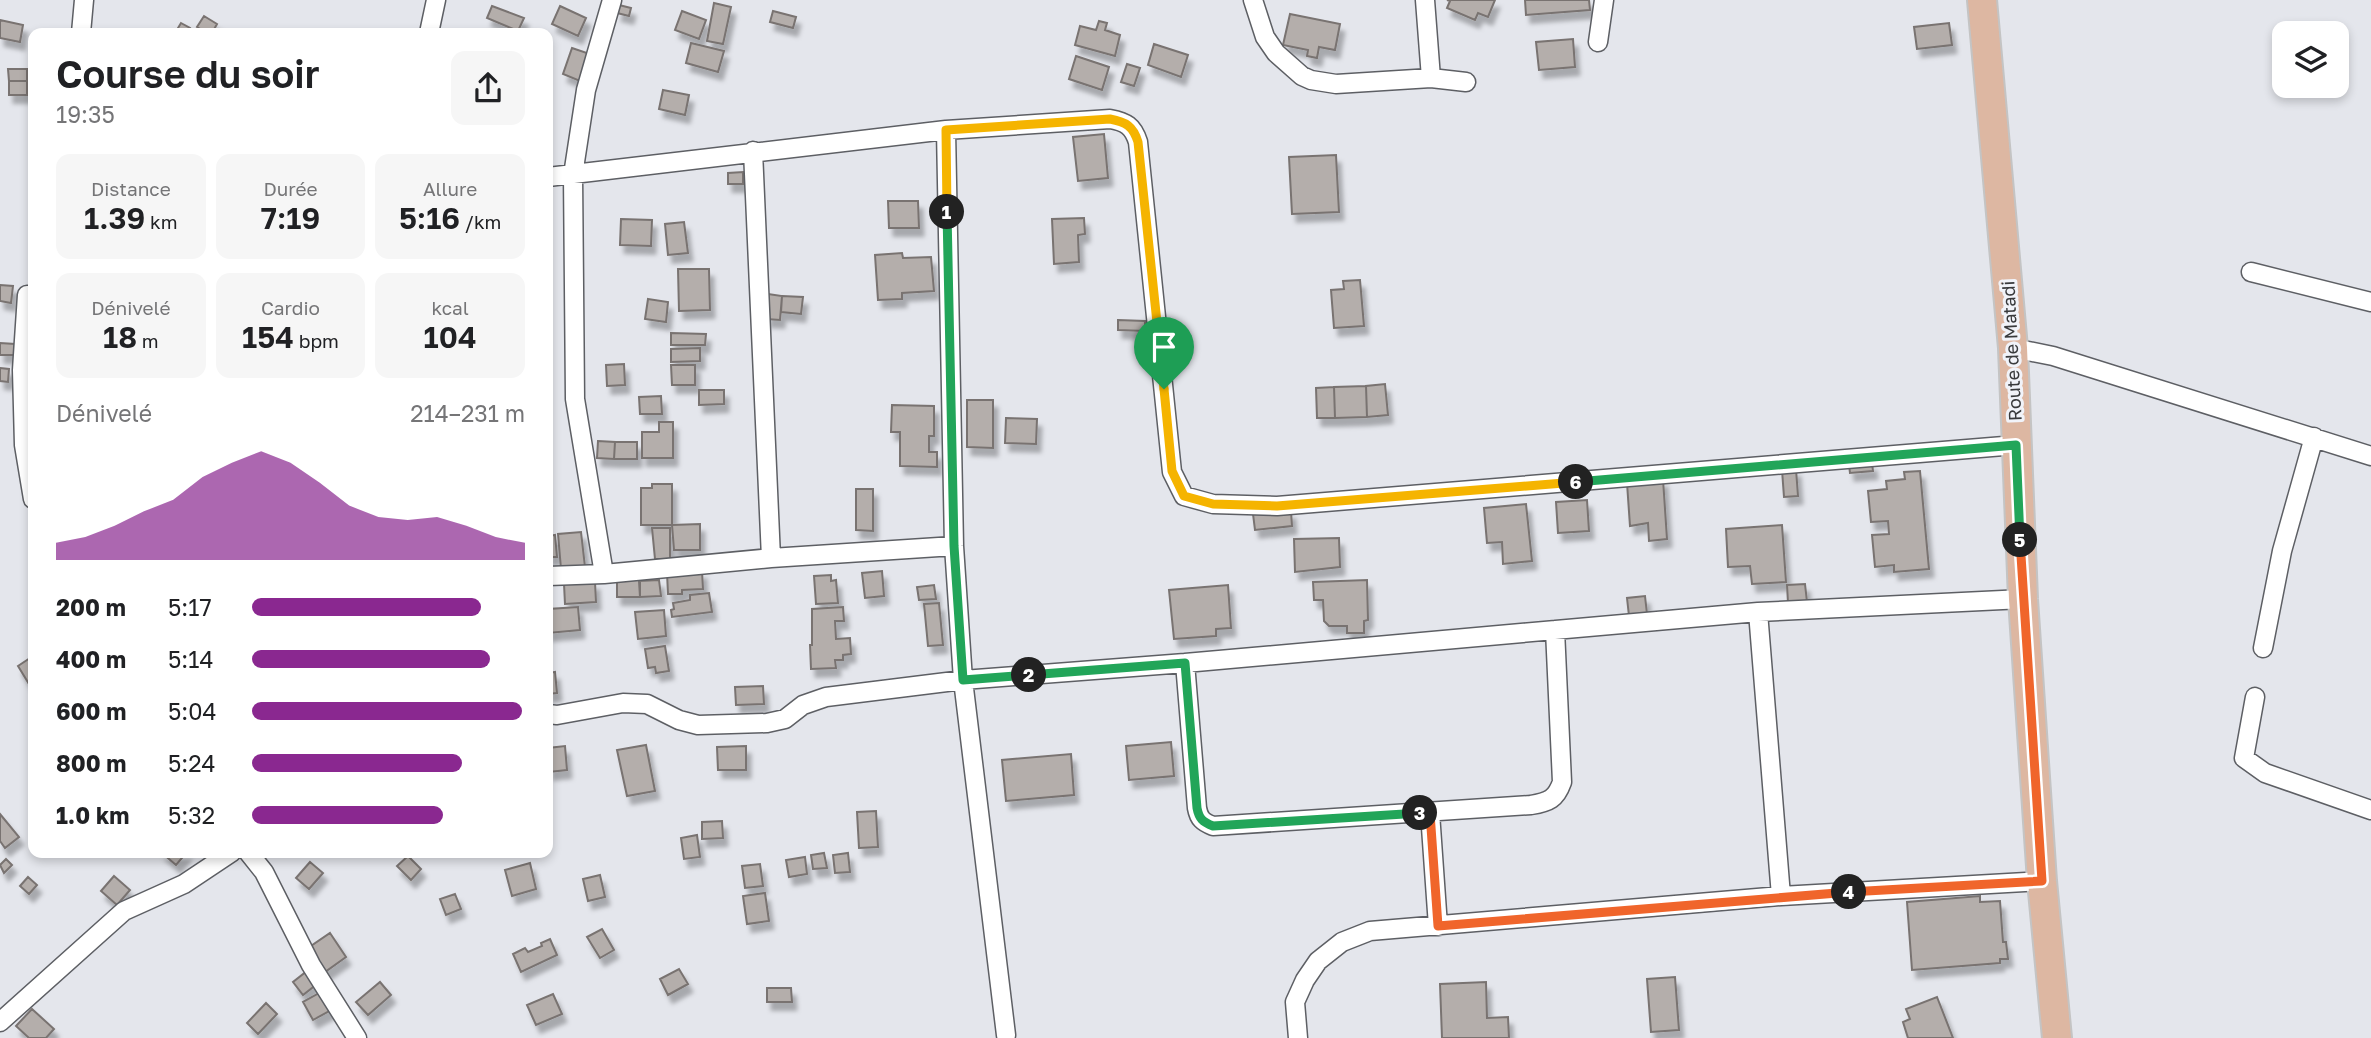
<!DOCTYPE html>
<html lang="fr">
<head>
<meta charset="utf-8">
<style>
  :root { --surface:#fff; --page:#f6f6f6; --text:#202124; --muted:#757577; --accent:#8a2890 }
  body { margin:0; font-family:"Golos Text",sans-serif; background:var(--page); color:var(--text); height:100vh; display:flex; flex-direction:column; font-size:26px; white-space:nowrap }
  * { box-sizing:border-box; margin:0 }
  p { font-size:23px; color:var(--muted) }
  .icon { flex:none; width:38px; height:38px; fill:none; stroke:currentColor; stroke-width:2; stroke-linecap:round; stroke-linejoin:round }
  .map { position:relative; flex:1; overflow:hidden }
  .details { position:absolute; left:28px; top:28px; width:525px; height:830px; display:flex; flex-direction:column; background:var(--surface); border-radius:14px; box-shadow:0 4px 10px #0003 }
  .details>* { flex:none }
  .buttons { position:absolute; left:2272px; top:21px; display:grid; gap:14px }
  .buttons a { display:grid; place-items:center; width:77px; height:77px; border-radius:14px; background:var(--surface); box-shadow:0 4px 10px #0003; font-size:35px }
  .pin { position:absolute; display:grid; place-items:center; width:60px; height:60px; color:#fff; margin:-72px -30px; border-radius:50% 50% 50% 0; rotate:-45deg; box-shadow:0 0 7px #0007 }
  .pin .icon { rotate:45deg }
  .km { position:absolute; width:35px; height:35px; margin:-18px; border-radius:50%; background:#222; color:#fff; font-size:19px; line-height:35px; text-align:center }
  .round { display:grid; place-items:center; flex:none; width:74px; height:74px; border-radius:14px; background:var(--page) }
  .head { display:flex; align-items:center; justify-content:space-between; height:119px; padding:0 28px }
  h1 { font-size:38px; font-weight:600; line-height:52px }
  .stats { display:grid; grid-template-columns:repeat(3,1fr); gap:10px; height:119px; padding:7px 28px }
  .stats div { display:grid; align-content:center; border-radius:14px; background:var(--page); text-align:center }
  .stats b { font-size:30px; font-weight:600 }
  .stats small { font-size:19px; font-weight:400 }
  .stats p { font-size:19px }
  .chart { height:196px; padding:14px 28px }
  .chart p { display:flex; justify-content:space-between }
  .chart svg { width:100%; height:126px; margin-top:7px; fill:var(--accent); opacity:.7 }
  ul { padding:0 28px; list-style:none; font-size:23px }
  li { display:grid; grid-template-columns:112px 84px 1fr; align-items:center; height:52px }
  li i { height:18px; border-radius:9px; background:var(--accent) }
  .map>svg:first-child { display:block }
</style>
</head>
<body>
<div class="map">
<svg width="2371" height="1038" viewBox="0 0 2371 1038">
  <defs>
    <filter id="shadow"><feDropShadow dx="4.5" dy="8" stdDeviation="2" flood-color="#0004"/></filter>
  </defs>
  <rect width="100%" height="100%" fill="#e4e6ec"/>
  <path fill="#b4aeab" stroke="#797371" stroke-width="2" filter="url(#shadow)" d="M1447,0H1495L1488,17L1478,13L1475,20L1447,8L1450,1Z
    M1525,0H1589L1590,10L1526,15Z
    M714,3L731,7L723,44L707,41Z
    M619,5L631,8L629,16L617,13Z
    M492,6L524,18L518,31L487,18Z
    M560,6L586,18L578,36L552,24Z
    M682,11L706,20L699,39L675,30Z
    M773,11L796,17L793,28L770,22Z
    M1290,14L1340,24L1335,50L1319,47L1317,58L1307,56L1308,50L1283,45Z
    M204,16L217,24L212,33H207L197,27Z
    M0,20L23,25L20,42L0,38Z
    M1099,21L1107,23L1105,30L1120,35L1115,56L1075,45L1080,26L1096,30Z
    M181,23L190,28L188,33H175Z
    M1949,23L1952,45L1917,49L1914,27Z
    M1573,39L1575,67L1539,70L1536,42Z
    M691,43L724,51L718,72L686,63Z
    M1154,44L1188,55L1181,77L1148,65Z
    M572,48L590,54L580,81L563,74Z
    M1076,56L1109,67L1102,90L1069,79Z
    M1127,64L1140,68L1134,86L1121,82Z
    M8,69H27V81H9Z
    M9,81H27V95H9Z
    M663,90L689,95L685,115L659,109Z
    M1104,134L1108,178L1078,181L1073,137Z
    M1336,155L1339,212L1292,214L1289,157Z
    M743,172V184H728V173Z
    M888,201H918L919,228H889Z
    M1084,218L1085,234L1078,235L1079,262L1054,264L1052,219Z
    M621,219L652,220L651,246L620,245Z
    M684,222L688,253L668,255L665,224Z
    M902,253L903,258L931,257L934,291L902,293V299L878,300L875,255Z
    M678,269H709L710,310L679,311Z
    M1360,280L1364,326L1334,328L1331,290L1344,289L1343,281Z
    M0,285L13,286L11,303L0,301Z
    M768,294L782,296L780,320L766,319Z
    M782,296L803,297L801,314L781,312Z
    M648,299L668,302L666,322L645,319Z
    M1118,320L1145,321V331L1118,330Z
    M671,333L706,334L705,345H671Z
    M0,343L15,344L14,355H0Z
    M700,348V361L671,362V349Z
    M624,364L625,385L607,386L606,365Z
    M671,365H695V385H672Z
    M0,368L9,369L8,382L0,381Z
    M1385,384L1388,415L1367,417L1366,386Z
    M1366,386L1367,417L1335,418L1334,387Z
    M1334,387L1335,418H1317L1316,388Z
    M699,390H724V404L699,405Z
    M661,396L662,414H640L639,397Z
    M967,400H993V448L967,447Z
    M892,405L934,406V436H929V452H937V467L900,466V432H891Z
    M1006,418L1037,419L1036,444L1005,443Z
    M659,422H673V458H642V432H659Z
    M598,441L615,442L614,459L597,458Z
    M615,442H637V459H614Z
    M1872,463L1873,471L1850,473L1849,465Z
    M1796,469L1798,496L1784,497L1782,470Z
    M1920,471L1929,569L1894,572V565L1875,567L1872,535L1889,534L1888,521L1871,522L1868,491L1887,489L1886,481L1905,479L1904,472Z
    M1663,479L1667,539L1649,541L1648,523L1630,526L1627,483Z
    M652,484H672V525H641V488H652Z
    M856,489H873V531L856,530Z
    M1587,500L1589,531L1558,533L1556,502Z
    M1526,504L1532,561L1503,564L1502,542L1487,543L1484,508Z
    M1291,511L1292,526L1255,530L1253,514Z
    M700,524V550H674L672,525Z
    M1782,525L1786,582L1752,584L1750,566L1728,567L1726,529Z
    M652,528H670V559H655Z
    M581,532L585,567L561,569L558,534Z
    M555,535L557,557H548V536Z
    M1339,538L1340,567L1295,572L1294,539Z
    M702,571L703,589L682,590V594H668L667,573Z
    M882,571L884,596L865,598L862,573Z
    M831,575V581L836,580L838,603L816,604L814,576Z
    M640,576V597H617V577Z
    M659,580L661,596L640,597L639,581Z
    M1367,580L1368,620L1364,621V633H1347V626H1329L1324,621L1323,600H1314L1313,582Z
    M595,582L596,602L565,604L564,584Z
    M1805,584L1807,602L1788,603L1787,585Z
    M934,585L936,599L919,600L917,587Z
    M1228,585L1231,628L1216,629V636L1174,639L1169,590Z
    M709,593L712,612L672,617L671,610L674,609L673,603L690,600V595Z
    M1645,596L1647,614L1629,616L1627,598Z
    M939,603L943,645L928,646L924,604Z
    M578,607L580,630L548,633V609Z
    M843,607L844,621H835L836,639L850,638L851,654L843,655V660H835L836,668L811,669L810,645H812V609Z
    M664,610L666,636L638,639L635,612Z
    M665,646L669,671L656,673L655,667L648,668L645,649Z
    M33,656V681L29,684L18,666Z
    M555,672L557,693L548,694V673Z
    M763,686L764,704L736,705L735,687Z
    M1171,742L1174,776L1129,780L1126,746Z
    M646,745L655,791L627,796L617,750Z
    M565,746L567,770L549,772L548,748Z
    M746,746V770H718L717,747Z
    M1071,754L1074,795L1006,801L1002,760Z
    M876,811L878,847L859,848L857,812Z
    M0,814L19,837L5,848L0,841Z
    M722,821L723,838L702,839V822Z
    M697,835L700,857L684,859L681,838Z
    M161,852H187L176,865Z
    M824,853L827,868L813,869L811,855Z
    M848,853L850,872L835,873L833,855Z
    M408,856L421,869L411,880L397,866Z
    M805,857L807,874L789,877L786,860Z
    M6,859L12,865L4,873L0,865Z
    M310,862L323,873L309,889L296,878Z
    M530,863L536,889L512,896L505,870Z
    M760,864L763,886L745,888L742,866Z
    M600,875L605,897L588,901L583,879Z
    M114,876L130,890L117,905L101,891Z
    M28,877L37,885L29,894L20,886Z
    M765,893L769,921L747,924L743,896Z
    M455,894L461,909L446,915L440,899Z
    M1980,896V902L2000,901L2003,942H2006L2008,959H2000V963L1912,970L1907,902Z
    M602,929L614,950L600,958L587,937Z
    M330,933L346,957L325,972L308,948Z
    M550,939L557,955L521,972L513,954L525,948L528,952L542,946L541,943Z
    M679,969L688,984L668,995L660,979Z
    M307,971L317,984L303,995L293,982Z
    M1675,977L1679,1030L1651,1032L1647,979Z
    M380,982L391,995L368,1015L356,1002Z
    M1486,982L1487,1018L1508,1017L1509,1038H1442L1440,984Z
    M767,988H791L792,1002H767Z
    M321,992L331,1010L313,1020L303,1002Z
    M553,994L562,1014L536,1025L527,1005Z
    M1937,997L1953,1038H1908L1903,1022L1910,1019L1906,1009Z
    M266,1003L277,1014L258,1034L247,1023Z
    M32,1009L54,1029L46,1038H29L16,1026Z"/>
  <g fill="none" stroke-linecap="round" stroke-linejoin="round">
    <defs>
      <path id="minor" d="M1253,0L1265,37L1276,53L1302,76L1311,80L1336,84L1431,78L1466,82
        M1425,0L1431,78
        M81,33L84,0
        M429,33L436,0
        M1598,42L1604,0
        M946,130L954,546L963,680L1006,1035
        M753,151L771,558
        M548,177L946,130L1110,119C1126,122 1133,126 1138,142L1172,472L1184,496L1213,504L1277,506L2016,445
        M2251,272L2371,302
        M27,295L22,370L24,445L33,499
        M2013,348L2053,356L2371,456
        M604,574L575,399L573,175L586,90L612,0
        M548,576L604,574L771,558L954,546
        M1758,612L1781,896
        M2263,648L2282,551L2314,437
        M1185,663L1197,808C1199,819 1203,822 1213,826L1531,805C1549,802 1556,799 1562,782L1555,630
        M2255,697L2244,758L2265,773L2371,810
        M548,714L557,715L623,703L647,704L679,720L698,725L767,723L785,719L803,705L826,697L963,680L1185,663L1758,612L2023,599
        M1430,813L1438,926
        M248,852L264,872L311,965L357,1038
        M0,1022L124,911L184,884L232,852
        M1298,1038L1295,1002L1305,980L1318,961L1342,942L1370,931L1781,896L2042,881"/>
      <path id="primary" d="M1982,0L2013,348L2023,599L2042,881L2057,1038"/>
    </defs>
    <use href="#minor" stroke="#5d5f64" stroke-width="21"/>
    <use href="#primary" stroke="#c4c4c4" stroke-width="32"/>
    <use href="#minor" stroke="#fff" stroke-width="18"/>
    <use href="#primary" stroke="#ddb7a2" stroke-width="28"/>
  </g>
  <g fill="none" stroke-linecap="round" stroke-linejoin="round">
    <defs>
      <path id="split-1" d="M947,212L946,130L1110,119C1126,122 1133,126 1138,142L1164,389"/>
      <path id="split-2" d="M947,212L954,546L963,680L1029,675"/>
      <path id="split-3" d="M1029,675L1185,663L1197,808C1199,819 1203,822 1213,826L1420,813"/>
      <path id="split-4" d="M1420,813H1430L1438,926L1849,892"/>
      <path id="split-5" d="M1849,892L2042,881L2020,540"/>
      <path id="split-6" d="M1576,482L2016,445L2020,540"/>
      <path id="split-7" d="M1164,389L1172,471L1184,496L1213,504L1277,506L1576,482"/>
    </defs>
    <use href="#split-1" stroke="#fff" stroke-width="14"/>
    <use href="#split-2" stroke="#fff" stroke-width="14"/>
    <use href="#split-3" stroke="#fff" stroke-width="14"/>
    <use href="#split-4" stroke="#fff" stroke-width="14"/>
    <use href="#split-5" stroke="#fff" stroke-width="14"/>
    <use href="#split-6" stroke="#fff" stroke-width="14"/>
    <use href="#split-7" stroke="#fff" stroke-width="14"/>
    <use href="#split-1" stroke="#f5b400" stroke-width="9"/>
    <use href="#split-2" stroke="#22a559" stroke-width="9"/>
    <use href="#split-3" stroke="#22a559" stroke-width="9"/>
    <use href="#split-4" stroke="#f0652b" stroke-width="9"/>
    <use href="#split-5" stroke="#f0652b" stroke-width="9"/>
    <use href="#split-6" stroke="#22a559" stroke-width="9"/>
    <use href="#split-7" stroke="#f5b400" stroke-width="9"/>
  </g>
  <g text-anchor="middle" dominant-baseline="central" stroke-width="6" stroke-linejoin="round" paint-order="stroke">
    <g font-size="18" fill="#393a3c" stroke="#f1f3f9">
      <text transform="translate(2011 351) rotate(-93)">Route de Matadi</text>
    </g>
  </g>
</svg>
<div class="buttons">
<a><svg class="icon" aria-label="layers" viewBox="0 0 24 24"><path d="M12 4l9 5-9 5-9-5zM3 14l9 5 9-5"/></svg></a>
</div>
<div class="pin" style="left:1164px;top:389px;background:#1e9e55"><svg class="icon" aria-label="arrive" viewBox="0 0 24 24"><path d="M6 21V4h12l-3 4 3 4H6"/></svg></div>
<b class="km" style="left:947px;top:212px">1</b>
<b class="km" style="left:1029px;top:675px">2</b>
<b class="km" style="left:1420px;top:813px">3</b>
<b class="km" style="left:1849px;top:892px">4</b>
<b class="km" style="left:2020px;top:540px">5</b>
<b class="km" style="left:1576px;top:482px">6</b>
<section class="details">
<div class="head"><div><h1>Course du soir</h1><p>19:35</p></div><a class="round"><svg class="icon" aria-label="share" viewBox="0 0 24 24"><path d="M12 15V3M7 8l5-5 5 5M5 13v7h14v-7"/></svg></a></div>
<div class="stats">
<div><p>Distance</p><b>1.39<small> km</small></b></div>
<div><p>Durée</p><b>7:19</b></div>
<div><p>Allure</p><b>5:16<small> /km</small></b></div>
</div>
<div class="stats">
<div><p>Dénivelé</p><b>18<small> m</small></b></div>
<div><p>Cardio</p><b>154<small> bpm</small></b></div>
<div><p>kcal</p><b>104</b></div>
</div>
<div class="chart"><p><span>Dénivelé</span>214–231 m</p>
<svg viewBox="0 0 160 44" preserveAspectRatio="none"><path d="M0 44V38L10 36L20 32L30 27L40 23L50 15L60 10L70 6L80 10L90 17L100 25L110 29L120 30L130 29L140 32L150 36L160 38V44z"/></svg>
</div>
<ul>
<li><b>200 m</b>5:17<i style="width:84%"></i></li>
<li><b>400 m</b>5:14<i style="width:87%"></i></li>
<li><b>600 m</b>5:04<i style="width:99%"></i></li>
<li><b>800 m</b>5:24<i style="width:77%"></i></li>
<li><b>1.0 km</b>5:32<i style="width:70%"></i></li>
</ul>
</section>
</div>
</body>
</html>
